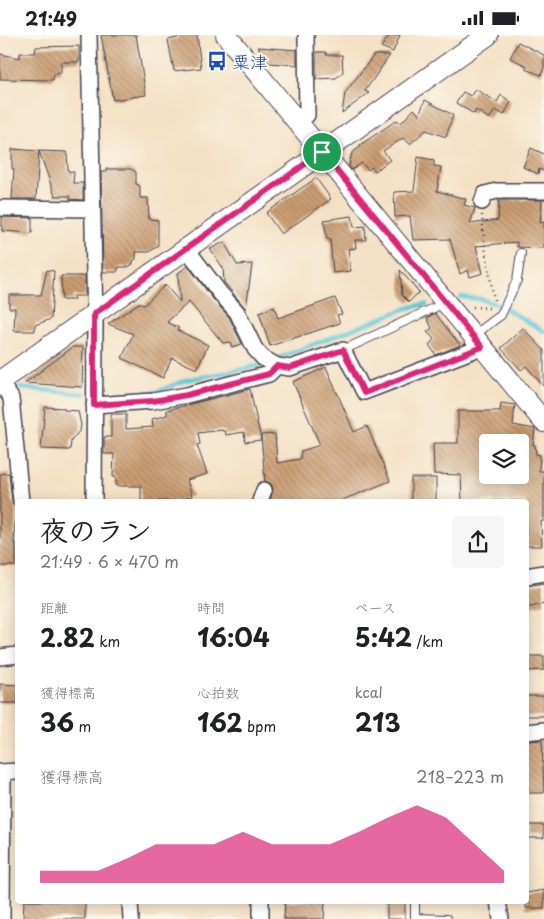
<!DOCTYPE html>
<html lang="ja">
<head>
<meta charset="utf-8">
<style>
  :root { --surface:#fff; --page:#f6f6f6; --text:#202124; --muted:#757577; --accent:#db2777 }
  body { margin:0; font-family:"Playpen Sans","Klee One",sans-serif; background:var(--page); color:var(--text); height:100vh; display:flex; flex-direction:column; font-size:19px; white-space:nowrap }
  * { box-sizing:border-box; margin:0 }
  p { font-size:16px; color:var(--muted) }
  .icon { flex:none; width:28px; height:28px; fill:none; stroke:currentColor; stroke-width:2; stroke-linecap:round; stroke-linejoin:round }
  .map { position:relative; flex:1; overflow:hidden }
  .drawer { position:absolute; left:15px; top:464px; width:514px; height:405px; display:flex; flex-direction:column; background:var(--surface); border-radius:5px; box-shadow:0 2px 12px #0003 }
  .drawer>* { flex:none }
  .controls { position:absolute; left:479px; top:399px; display:grid; gap:10px }
  .controls a { display:grid; place-items:center; width:50px; height:50px; border-radius:5px; background:var(--surface); box-shadow:0 2px 12px #0003; font-size:25px }
  .pin { position:absolute; display:grid; place-items:center; width:42px; height:42px; color:#fff; margin:-21px; border:2px solid #fff; border-radius:50%; box-shadow:0 1px 5px #0007 }
  .round { display:grid; place-items:center; flex:none; width:52px; height:52px; border-radius:5px; background:var(--page) }
  .headline { display:flex; align-items:center; justify-content:space-between; height:85px; padding:0 25px }
  h1 { font-size:28px; font-weight:700; line-height:38px }
  .metrics { display:grid; grid-template-columns:repeat(3,1fr); gap:8px; height:85px; padding:5px 25px }
  .metrics div { display:grid; align-content:center }
  .metrics b { font-size:25px; font-weight:700 }
  .metrics small { font-size:14px; font-weight:400 }
  .metrics p { font-size:14px }
  .chart { height:140px; padding:10px 25px }
  .chart p { display:flex; justify-content:space-between }
  .chart svg { width:100%; height:90px; margin-top:5px; fill:var(--accent); opacity:.7 }
  .status { display:flex; justify-content:space-between; align-items:center; height:35px; padding:0 25px; background:var(--surface); direction:ltr }
  .status svg { height:14px; fill:currentColor }
  .map>svg:first-child { display:block }
</style>
</head>
<body>
<div class="status"><b>21:49</b><svg viewBox="0 0 49 12"><path d="M0 12V9h3v3zM5 12V6h3v6zM10 12V3h3v9zM15 12V0h3v12zM26 1h20v11H26zM47 4h2v5h-2z"/></svg></div>
<div class="map">
<svg width="544" height="884" viewBox="0 0 544 884">
  <defs>
    <pattern id="building-back-hatch" width="6" height="6" patternUnits="userSpaceOnUse" patternTransform="scale(1.25)"><rect width="6" height="6" fill="#cb9d72"/><path d="M-1 5l2 2M0 0l6 6M5-1l2 2" fill="none" stroke="#a4805f"/></pattern>
  </defs>
  <rect width="100%" height="100%" fill="#fbf7ec"/>
  <filter id="ink" filterUnits="userSpaceOnUse"><feTurbulence type="fractalNoise" baseFrequency=".02" numOctaves="2"/><feDisplacementMap in="SourceGraphic" scale="10" xChannelSelector="R" yChannelSelector="G"/><feConvolveMatrix kernelMatrix="1 2 1 2 8 2 1 2 1" color-interpolation-filters="sRGB"/></filter>
  <filter id="wash" filterUnits="userSpaceOnUse"><feTurbulence type="fractalNoise" baseFrequency=".0096" numOctaves="4" result="noise"/><feDisplacementMap in="SourceGraphic" scale="20" xChannelSelector="R" yChannelSelector="G"/><feGaussianBlur stdDeviation="1.12" result="paint"/><feColorMatrix in="noise" values="0 0 0 0 0 0 0 0 0 0 0 0 0 0 0 0 0 1.4 0 .05"/><feComposite in="paint" operator="in"/></filter>
  <g filter="url(#wash)">
    <rect width="100%" height="100%" fill="#f4e1c5"/>
    <g fill="none" stroke-linecap="round" stroke-linejoin="round">
      <path stroke="#5cc7d6" stroke-width="4.5" d="M461,262L481,264L499,270L544,296
        M278,323L407,273L426,269
        M20,353L84,359
        M101,360L156,357L186,345L263,330"/>
    </g>
    <g id="blocks">
      <path fill="url(#building-back-hatch)" fill-rule="evenodd" d="M101,0H136L146,60L113,65Z
        M180,0H197L201,33L174,36L168,5L177,3Z
        M390,0H400L393,17L381,12Z
        M518,7L544,20V33L541,40L525,34L527,31L510,23Z
        M79,11V27H61V38L54,39L53,45L0,44V19L20,23V18H35L36,12Z
        M258,12L297,15V30L269,28Z
        M316,17H326V20H342L343,37L336,43L316,44Z
        M374,20H390L365,56L369,58L342,78L345,58Z
        M475,54L497,67L501,60L511,67L504,80L495,75L489,84L476,75L474,79L456,68L463,57L471,61Z
        M425,65L453,80L446,102L426,95L410,109L403,103L383,116L390,125L375,136L372,132L368,135L362,128L352,135L349,131L352,118L360,112V110L397,85L401,88L414,74L419,80Z
        M531,113L544,119V136L539,134L538,139L523,132Z
        M12,114L39,116L36,164H12L14,134H12Z
        M39,116L67,117L68,136L74,137L73,148H83V165L70,164V161H55Z
        M418,122L434,125V131L441,132L437,156L466,164L464,170L475,173L470,189L498,185L499,165H542L540,188L544,187V213L517,212V207L476,211L483,238L470,242L468,235L460,239L450,204L413,205L410,181L395,182L394,157L414,156Z
        M106,134H131L136,137V149L140,151V163H148L149,184L158,185V211L149,217H136V224L133,226V229L128,232H119L117,237H103L101,137H106Z
        M316,143L331,164L281,199L266,178Z
        M352,181L354,192L365,191L366,205H355L356,213L348,214L351,236L333,238L330,204H327L324,185Z
        M2,182L32,183V198L2,196Z
        M224,207L237,230L252,229L246,274L224,247L223,233L210,214Z
        M188,231L213,264L229,282L242,309L232,312L230,307L223,308L189,267L167,287L179,293L177,295L208,310L197,334L172,323L163,343L122,323L133,299L108,289L139,268L144,270L165,250L180,267L178,238Z
        M47,235L54,236L51,284L35,290V296H14L15,273H9V260H41Z
        M400,235L419,257L409,267L402,260Z
        M61,241H85V261H73L74,265H62Z
        M335,263L342,279L337,280L340,288L270,311L259,278L274,272L278,283Z
        M435,278L460,310L436,320L429,310L434,304L427,297L432,293L427,283Z
        M523,293L544,315V352L526,331L521,335L501,313Z
        M73,312H83L82,352L25,348Z
        M326,332L354,397L367,391L390,446L340,466H270L273,454L271,449L265,446L261,400L275,399L277,428L300,424L301,416L320,410L293,347Z
        M250,354L261,405L245,407L244,397L226,400L225,396H222V395L198,398L200,409L197,410L207,439L187,445L192,461L175,466H141V451H116V442H113L114,419H104V402H111V379H126V394L153,392L152,384L167,380V375Z
        M501,368L515,370L513,390L535,394L533,410H535L536,419L540,420L539,436H544V486H541L542,511H526V466H462L461,440L434,439L433,408H458V376H500ZM488,402L520,403V440H488Z
        M45,372L64,373V375L78,376L81,390L80,395L71,406L70,415L41,414Z
        M9,438L12,467L16,474L14,508H16V531H0V439Z
        M411,443H436V466H411Z
        M544,548V569L526,573V551Z
        M526,621H544V635L526,636Z
        M0,649L18,650V668H0Z
        M526,661H544V681H526Z
        M542,705L544,758H526V706Z
        M526,790H544V803H526Z
        M544,855V873H526V858Z
        M24,866H85V884H23Z
        M285,866H325L324,884H284Z
        M387,866H405V884H387Z"/>
    </g>
  </g>
  <g filter="url(#ink)">
    <use href="#blocks" fill-opacity="0" stroke="#423f50" stroke-width="1"/>
    <g fill="none" stroke-linecap="round" stroke-linejoin="round">
      <defs>
        <path id="lane" d="M473,301L501,280L517,245L521,218
          M343,315L436,272
          M415,866V883L447,884"/>
        <path id="street" d="M89,0L95,287L94,466
          M298,86L307,80L306,0
          M482,167L485,159L497,156H544
          M0,173L92,174
          M186,213L220,258L237,277L255,314L263,323L277,331L290,333L343,315L364,357L482,312
          M0,347L11,363L21,466
          M94,370L153,366L187,360L269,339L277,331
          M260,466L264,455
          M526,541L544,538
          M0,622L18,620
          M526,697L544,695
          M0,737L18,736
          M130,866L131,884
          M261,866V884
          M498,866L501,884
          M2,884L3,737"/>
        <path id="secondary" d="M226,0L544,387
          M0,346L488,0"/>
      </defs>
      <use href="#lane" stroke="#423f50" stroke-width="10"/>
      <use href="#street" stroke="#423f50" stroke-width="18"/>
      <use href="#secondary" stroke="#423f50" stroke-width="22"/>
      <path stroke="#423f50" stroke-width="2.5" stroke-dasharray="1 4" stroke-linecap="butt" d="M482,180L484,207L494,265
        M473,272L490,273"/>
      <use href="#lane" stroke="#fff" stroke-width="8"/>
      <use href="#street" stroke="#fff" stroke-width="15"/>
      <use href="#secondary" stroke="#fff" stroke-width="20"/>
    </g>
  </g>
  <g fill="none" stroke-linecap="round" stroke-linejoin="round" filter="url(#ink)">
    <defs>
      <path id="route" d="M322,117L482,312L364,358L343,315L290,333L277,331L269,339L187,360L153,366L94,370V279Z"/>
    </defs>
    <use href="#route" stroke="#fff" stroke-width="10"/>
    <use href="#route" stroke="#db2777" stroke-width="6"/>
  </g>
  <defs>
    <symbol id="bus-bare" viewBox="-9 -9 18 18"><path d="M-5-6H5V4H4V6H2V4H-2V6H-4V4H-5ZM-3.5-4V0h7V-4ZM-3.5 1.2v1.5H-2V1.2ZM2 1.2v1.5H3.5V1.2Z" fill="#1a4fb4" stroke="#fbf7ec" stroke-width="2.5" paint-order="stroke"/></symbol>
  </defs>
  <g fill-rule="evenodd">
    <use href="#bus-bare" x="203" y="12" width="28" height="28"/>
  </g>
  <g text-anchor="middle" dominant-baseline="central" stroke-width="4" stroke-linejoin="round" paint-order="stroke">
    <g font-size="18" fill="#164399" stroke="#fbf7ec" text-anchor="start">
      <text x="232" y="26">粟津</text>
    </g>
  </g>
</svg>
<div class="controls">
<a><svg class="icon" aria-label="layers" viewBox="0 0 24 24"><path d="M12 4l9 5-9 5-9-5zM3 14l9 5 9-5"/></svg></a>
</div>
<div class="pin" style="left:322px;top:117px;background:#1e9e55"><svg class="icon" aria-label="arrive" viewBox="0 0 24 24"><path d="M6 21V4h12l-3 4 3 4H6"/></svg></div>
<section class="drawer">
<div class="headline"><div><h1>夜のラン</h1><p>21:49 · 6 × 470 m</p></div><a class="round"><svg class="icon" aria-label="share" viewBox="0 0 24 24"><path d="M12 15V3M7 8l5-5 5 5M5 13v7h14v-7"/></svg></a></div>
<div class="metrics">
<div><p>距離</p><b>2.82<small> km</small></b></div>
<div><p>時間</p><b>16:04</b></div>
<div><p>ペース</p><b>5:42<small> /km</small></b></div>
</div>
<div class="metrics">
<div><p>獲得標高</p><b>36<small> m</small></b></div>
<div><p>心拍数</p><b>162<small> bpm</small></b></div>
<div><p>kcal</p><b>213</b></div>
</div>
<div class="chart"><p><span>獲得標高</span>218–223 m</p>
<svg viewBox="0 0 160 44" preserveAspectRatio="none"><path d="M0 44V38L10 38L20 38L30 32L40 25L50 25L60 25L70 19L80 25L90 25L100 25L110 19L120 12L130 6L140 12L150 25L160 38V44z"/></svg>
</div>
</section>
</div>
</body>
</html>
